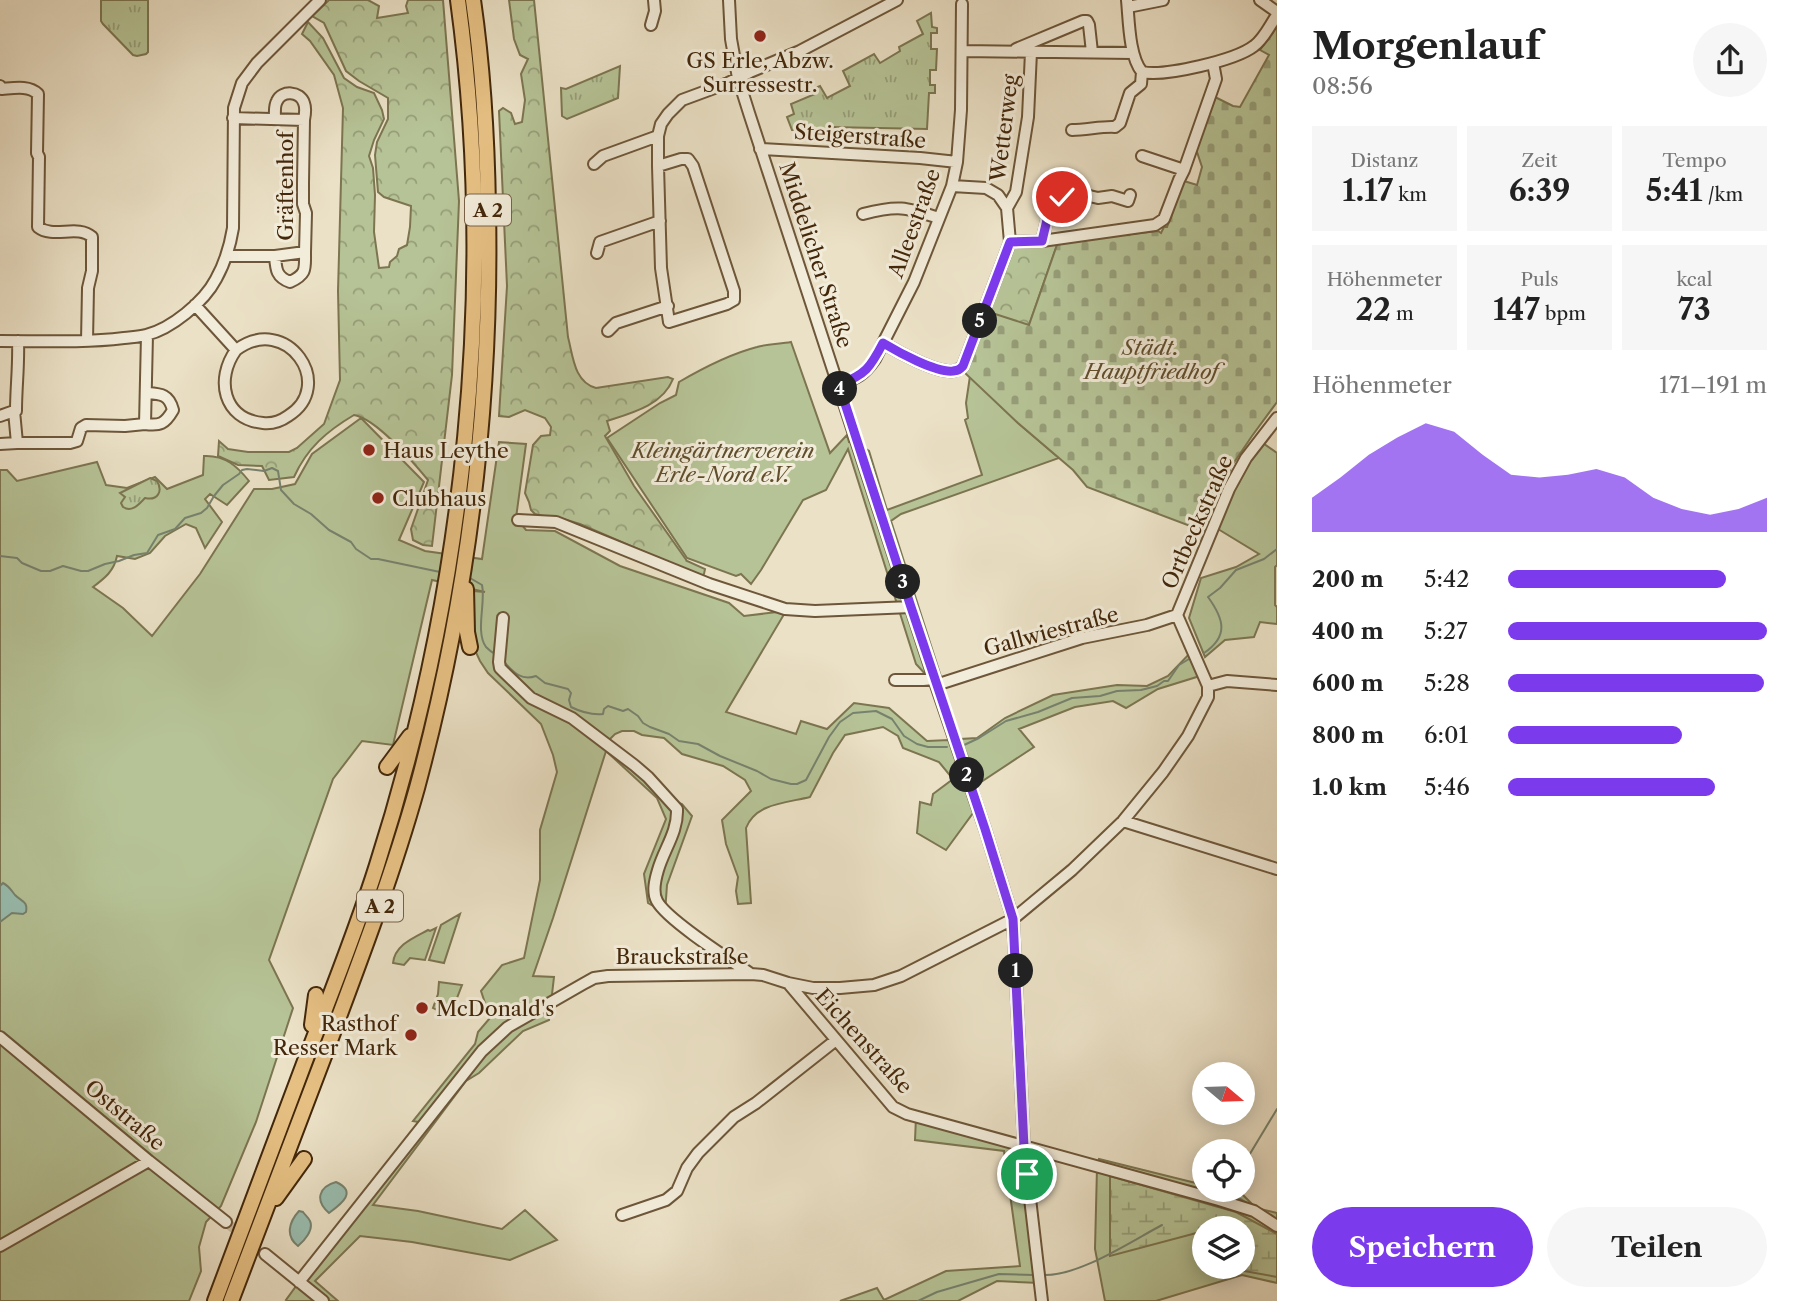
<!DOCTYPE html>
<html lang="de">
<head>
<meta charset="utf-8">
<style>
  :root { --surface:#fff; --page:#f6f6f6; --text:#222; --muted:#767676; --accent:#7c3aed }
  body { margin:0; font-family:"Libre Caslon Text",serif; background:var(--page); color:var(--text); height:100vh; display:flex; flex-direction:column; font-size:26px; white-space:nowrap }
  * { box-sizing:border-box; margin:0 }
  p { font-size:23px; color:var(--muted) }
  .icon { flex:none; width:38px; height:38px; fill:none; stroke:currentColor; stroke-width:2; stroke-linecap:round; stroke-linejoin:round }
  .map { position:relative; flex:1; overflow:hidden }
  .panel { display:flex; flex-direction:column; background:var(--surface); width:525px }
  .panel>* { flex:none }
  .needle { width:46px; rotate:109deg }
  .controls { position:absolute; left:1192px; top:1062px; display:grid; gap:14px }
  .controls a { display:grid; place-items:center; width:63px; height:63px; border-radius:50%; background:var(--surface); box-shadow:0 4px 18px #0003; font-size:35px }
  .pin { position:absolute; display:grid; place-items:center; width:60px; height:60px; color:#fff; margin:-30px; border:4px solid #fff; border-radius:50%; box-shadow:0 2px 7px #0007 }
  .km { position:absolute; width:35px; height:35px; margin:-18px; border-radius:50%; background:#222; color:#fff; font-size:19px; line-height:35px; text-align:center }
  .round { display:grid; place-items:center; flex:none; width:74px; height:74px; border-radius:37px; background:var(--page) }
  .summary { display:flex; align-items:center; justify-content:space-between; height:119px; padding:0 35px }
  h1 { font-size:38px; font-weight:700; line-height:52px }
  .figures { display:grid; grid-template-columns:repeat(3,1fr); gap:10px; height:119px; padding:7px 35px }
  .figures div { display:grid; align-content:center; border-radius:0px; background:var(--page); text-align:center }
  .figures b { font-size:30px; font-weight:700 }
  .figures small { font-size:19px; font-weight:400 }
  .figures p { font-size:19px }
  .chart { height:196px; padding:14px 35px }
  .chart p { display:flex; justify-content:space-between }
  .chart svg { width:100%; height:126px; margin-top:7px; fill:var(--accent); opacity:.7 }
  .action { display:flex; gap:14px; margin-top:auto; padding:14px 35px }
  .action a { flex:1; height:80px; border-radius:42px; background:var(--accent); color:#fff; font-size:28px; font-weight:700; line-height:80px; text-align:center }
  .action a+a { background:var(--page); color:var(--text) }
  ul { padding:0 35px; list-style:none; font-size:23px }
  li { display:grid; grid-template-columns:112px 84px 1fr; align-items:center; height:52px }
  li i { height:18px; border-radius:9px; background:var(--accent) }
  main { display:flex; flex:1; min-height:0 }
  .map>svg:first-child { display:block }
</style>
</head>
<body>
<main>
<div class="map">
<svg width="1277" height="1301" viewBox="0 0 1277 1301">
  <defs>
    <pattern id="forest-crowns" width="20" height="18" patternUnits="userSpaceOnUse" patternTransform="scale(1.75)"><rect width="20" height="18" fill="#b6c396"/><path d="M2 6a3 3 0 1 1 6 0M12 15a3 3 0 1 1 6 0" fill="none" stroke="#969e79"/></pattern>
    <pattern id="wetland-marsh" width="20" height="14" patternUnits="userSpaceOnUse" patternTransform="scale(1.75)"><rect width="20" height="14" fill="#b6c396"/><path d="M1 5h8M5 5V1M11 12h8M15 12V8" fill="none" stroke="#969e79"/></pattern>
    <pattern id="cemetery-stones" width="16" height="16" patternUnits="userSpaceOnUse" patternTransform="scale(1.75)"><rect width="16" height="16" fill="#b6c396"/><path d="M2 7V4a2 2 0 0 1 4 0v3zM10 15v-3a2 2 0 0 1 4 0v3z" fill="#969e79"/></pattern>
    <pattern id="park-tufts" width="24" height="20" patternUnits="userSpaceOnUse" patternTransform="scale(1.75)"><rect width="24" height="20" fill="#b6c396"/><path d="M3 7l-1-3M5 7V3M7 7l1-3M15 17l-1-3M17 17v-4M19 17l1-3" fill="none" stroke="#969e79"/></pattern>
  </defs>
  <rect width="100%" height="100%" fill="#ebe1c6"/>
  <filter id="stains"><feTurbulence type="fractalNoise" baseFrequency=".00286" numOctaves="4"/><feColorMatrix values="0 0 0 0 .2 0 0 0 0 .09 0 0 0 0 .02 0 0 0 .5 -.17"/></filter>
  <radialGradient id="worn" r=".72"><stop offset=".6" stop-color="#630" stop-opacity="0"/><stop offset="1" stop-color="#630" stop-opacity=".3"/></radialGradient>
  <path fill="#b6c396" stroke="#7c7550" stroke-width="2" fill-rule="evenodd" d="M791,342L830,453L847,435L849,442L856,443L869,451L887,510L982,475L965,420L968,418L966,403L970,376L1018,423L1059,458L901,514L891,521L942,680L928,677L916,664L848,449L826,490L803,500L761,570L751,584L741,574L736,576L687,558L607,438L660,403L676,395L679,382C703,368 730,354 757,347C767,344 780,344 791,342Z
    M361,418L424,482L399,540L425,551L482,559L499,442L526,444L516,518L526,530L555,531L620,566L729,603L744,616L786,611L726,712L796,734L801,721L827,729L854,703L889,708L927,741L949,740L973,813L946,850L917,833L920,802L931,805L933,794L953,779L939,762L903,748L898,736L883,727L845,735L833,753L810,797C786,803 756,803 746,828L751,903L738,904L736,891L738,877L726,844L722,820L751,791L745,780L723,766L682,754L664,738L642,735L634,731H622L615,734L609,740L676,802L682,804L692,816L667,885L665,913L648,903L644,874L666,819L657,798L606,751L553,918L533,976L554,977L549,1020L523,1031L479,1073L466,1081L373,1205L418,1211L502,1229L525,1210L557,1240L510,1260L412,1242L360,1236L315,1281L338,1301H288L286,1300L299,1282L424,1123L413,1121L475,1044L478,1032L490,1018L481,991L502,965L524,958L540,880V830L557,772L553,755L541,724L488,673L480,661L473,646V591L485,592L432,580L393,745L362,741L333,779L269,960L293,1008L256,1122L221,1206L206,1222L199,1247L201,1271L189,1301H0V470H7L17,481L97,462L106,485L127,488L155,477L167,489L203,475L204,456C225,455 237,466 249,481L227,505L210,494L205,499L222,522L205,548L196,528L186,524L165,536L150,553L135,559L117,556C114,571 105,578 93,587L123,608L152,636L200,574L254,489H272L295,484L312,454Z
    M1260,441L1277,453V565L1275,567V605L1277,607V624L1260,622L1254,637L1225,640L1205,657L1189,618L1201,578L1236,567L1259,554L1213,526Z
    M1193,650L1203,675L1158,689L1126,708L1113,701L1075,707L1019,729L1034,747L978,784L961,739L977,738L1005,718L1053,695L1117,685L1147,686L1168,676Z
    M460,914L444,963L429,960L441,925Z
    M436,928L425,960L410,958L404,965L393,963C395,945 413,938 428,930L430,931Z
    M439,982L462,985L450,1016L433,1008L438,994Z
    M916,1117L1020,1139L1039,1283L997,1281L958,1301H840L877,1288L884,1300L946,1271L1020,1266L1004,1151L915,1140Z
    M1099,1159L1204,1185V1190L1240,1192L1256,1208L1277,1213V1283L1242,1275L1156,1301H1105L1095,1249L1097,1168ZM1204,1228H1242V1267H1204Z"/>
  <path fill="url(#forest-crowns)" stroke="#7c7550" stroke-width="2" d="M329,0H368L379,6L377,18L408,13L406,6L408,0H443L459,201L452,375L432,546L423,545L413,540L411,529L428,480C413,462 377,419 354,415C327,431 307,448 294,477L269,480L262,466L238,465L218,456L219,441L228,449L248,452H289L297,448L324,424L340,380L338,291L343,108L334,75L310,41L302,34L308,22L323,38L344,78L357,87L374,93L382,110L384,119L374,140L369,156L373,168L375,195L374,232L379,268L389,267L390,262L397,256L399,249L407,245L410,227L411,206L384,197L378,192L375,155L377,142L388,119V98L359,81L346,71L324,23L312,16Z
    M509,0H534L568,337C573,356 574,382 596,388L668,377L673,379C663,405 632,413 607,421L610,431L605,436L634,486L687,561L705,569L704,574L701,576L684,569L580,524L560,518L543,516L535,514L531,510L529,502L525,493L533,445L541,436L550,435L551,427L545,418L525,410L509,417L499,416L507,286L499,111L503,108L511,113L515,124L522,122L525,100L521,74L528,59L520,55L514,39Z
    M1058,242L1029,325L968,367L1015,246Z"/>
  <path fill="url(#wetland-marsh)" stroke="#7c7550" stroke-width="2" d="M1110,1176L1236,1212L1277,1234V1277L1222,1267H1242V1228H1204V1231L1110,1256Z"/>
  <path fill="url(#cemetery-stones)" stroke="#7c7550" stroke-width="2" d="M1277,25V402L1252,436L1231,467L1206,532L1087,487L1073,470L1018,423L965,373L989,312L1029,325L1058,242L1158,231L1161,233L1164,227H1167L1184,181L1197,185L1202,167L1196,149L1213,96L1233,106L1240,107L1269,55L1260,50Z"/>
  <path fill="url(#park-tufts)" stroke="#7c7550" stroke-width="2" d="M101,0H148V52L146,54L137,56L133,55L103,24L101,21Z
    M931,13L932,27L937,28V33H931V49H937L936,70H930V85H935V93H929L927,129L830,127L824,131L792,130L787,117L794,114L791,104L815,94L813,89L820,86L827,98L850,86L843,71L874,54L880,63L900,51L899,47L923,34L917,21Z
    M620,66L618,98L567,119L562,116L561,88L566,89Z
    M150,478L157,481C163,491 158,501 145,498C139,504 132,513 123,507L121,503L125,497L120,493Z"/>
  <path fill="#99beb0" stroke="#77826e" stroke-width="2" d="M3,883C9,886 11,890 15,895C22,902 28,901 26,912L23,914L12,913L0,922V886Z
    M336,1182C358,1192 341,1204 329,1213C315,1201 318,1187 336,1182Z
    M299,1211L303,1212C305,1215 309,1218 310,1221C314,1230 304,1241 298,1246C285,1236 289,1222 299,1211Z"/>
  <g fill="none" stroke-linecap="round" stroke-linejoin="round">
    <path stroke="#77826e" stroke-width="2" d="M0,556L17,558L22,563L41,571H50L63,566L81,571H88L105,564L119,561L134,555L147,553L158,535L175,529L185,518L201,513L207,508L214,496L223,485L239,474L242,470L247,469L264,471L272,468L278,471L281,490L294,504L311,514L329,530L351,542L356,549L371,559H378L440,572
      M470,578L482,585C486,602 475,632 486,647C487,648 493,653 495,654
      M1204,653C1229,636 1224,619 1208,597L1220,588L1236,570L1264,559L1277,549
      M505,663C514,673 522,681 536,676L545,683L568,689L571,693L569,700L571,707C581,712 592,715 603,714L604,709L608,706L623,711L628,709L638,716L643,723L650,727L669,734L679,741L698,744L720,756L757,771L771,779L791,784H797L806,780L829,737L840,722L853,713L876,711L892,719L904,736L917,744L928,747H947
      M962,746L979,738L1006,721L1038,712L1072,698L1100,696L1117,691L1141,690L1157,686L1164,681H1168L1179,665L1189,659
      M1242,1167L1277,1109
      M1217,1194L1228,1191L1247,1203
      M1042,1275C1078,1277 1130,1242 1162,1225
      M918,1301L937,1292L999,1274L1033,1275"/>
    <path stroke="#c9bca0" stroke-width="10" stroke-dasharray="10 5" stroke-linecap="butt" d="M226,1222L265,1254"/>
    <defs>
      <path id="minor" d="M729,0L731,39L738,78L749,113L936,685L985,829L1013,919L1024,1147L1042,1301
        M1127,0C1129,21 1129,56 1142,72C1165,77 1236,60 1254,46C1264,39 1270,25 1277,15
        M1260,0L1277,12
        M1128,7L1163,0
        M651,25L655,11L654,0
        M1016,49L1083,21H1087L1089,25L1092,52
        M963,51L1133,53
        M0,86L2,89C14,88 29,85 38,94L37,153L39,157L38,227C53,239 78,224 92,237V271L88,288L87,341
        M275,118C275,113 274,106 277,101C282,90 300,91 304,103C306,108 305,115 304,120
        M1072,130C1086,130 1103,126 1115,127L1120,123L1130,93L1141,84L1142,72
        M760,149L920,158L957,162
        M1142,156L1184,170
        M594,164L603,156L658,136
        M658,166L681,159H688L693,166L734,291V300L727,304L669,322L661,268L658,166V136L661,124L668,114L682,100L728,83L750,72L800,51L897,0
        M1007,208L1016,192L1028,117L1031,52
        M863,214C898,205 905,207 939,218
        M1042,241L1051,203L1055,199L1081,194L1098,198L1112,196L1128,201L1130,195
        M1010,242L1042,241L1155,225L1164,219L1179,180L1184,170L1216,79L1213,63
        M597,253L600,242L660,221
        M227,256H275L305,252L306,213L303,204V183L304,120L233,118
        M275,256C276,269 276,277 290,282C307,274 305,269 305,252
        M195,305L236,350C215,379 223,419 263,423C272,424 281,421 288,416C337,386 287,312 236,350
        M608,331L616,323L668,306
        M0,341C41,341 83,343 124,338C131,337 139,337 146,335C171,329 204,302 216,279C225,263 230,246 233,228L234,108L242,83L257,63L320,0
        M18,341C19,365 16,387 16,411H14L17,443H70L77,441L81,428L86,425L125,426L145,424L147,335
        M883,343C898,352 936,373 953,371C959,370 958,370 963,366L1010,242L1007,208L998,195L986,188L952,186
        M839,385C857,378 864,375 875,359L914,282L952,186L957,162L961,110L962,4
        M0,416L14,411
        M145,424C160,426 165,424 173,410C169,394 161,394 146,393
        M0,444L17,443
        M518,520L556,522L709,584L785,609L815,611L911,607
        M1177,615L1229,489L1246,458L1277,418
        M503,618L499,662L500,668L504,672L531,698L572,718L634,765L648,777L677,809C678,832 664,849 658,870C655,880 652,892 657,901C667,920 730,960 751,974
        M895,680H923L934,679
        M936,685L1082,638L1147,625L1177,615
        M1208,686L1227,681L1277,685
        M1123,821L1277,869
        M788,983L893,1107L907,1114L1219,1200L1254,1211L1277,1226
        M0,1037L149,1161L226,1222
        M622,1215L666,1200L677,1191L687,1168L698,1153L734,1117L756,1103L836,1040
        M0,1246L149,1161
        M265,1254L323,1301
        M299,1282L482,1051L508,1027L583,984L594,978L608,976L751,974L763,975L788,983L813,988H840L874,985L901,976L1013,919L1072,870L1123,821L1163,772L1188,736L1208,697V686L1177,615"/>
      <path id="highway" d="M466,589L467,632L470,647
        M387,767L410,736
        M312,1025L316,995
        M276,1198L304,1159
        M215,1301C245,1221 275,1141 305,1061C330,996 356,932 377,865C465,590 497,287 458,0
        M231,1301C265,1211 300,1120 334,1030C364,950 394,870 417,788C468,599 492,403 488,208C487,139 483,69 473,0"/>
    </defs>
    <use href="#minor" stroke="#6d5639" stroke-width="14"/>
    <use href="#highway" stroke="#43270a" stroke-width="18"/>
    <use href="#minor" stroke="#f2ecda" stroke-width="10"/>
    <use href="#highway" stroke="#e6c083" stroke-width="14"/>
  </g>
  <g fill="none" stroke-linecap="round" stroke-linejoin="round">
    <defs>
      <path id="route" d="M1027,1174L1024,1147L1013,919L985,829L911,607L839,385C866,374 870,368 883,343C898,352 936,373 953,371C959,370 959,370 963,366L1010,242L1042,241L1051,203L1055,199L1062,197"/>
    </defs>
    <use href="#route" stroke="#fff" stroke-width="14"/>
    <use href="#route" stroke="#7c3aed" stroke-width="9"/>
  </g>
  <g fill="#8f2418" stroke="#f2ecda" stroke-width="2.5">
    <circle cx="760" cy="36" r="7"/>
    <circle cx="369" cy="450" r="7"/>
    <circle cx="378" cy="498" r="7"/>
    <circle cx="422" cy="1008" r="7"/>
    <circle cx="411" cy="1035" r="7"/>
  </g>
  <g text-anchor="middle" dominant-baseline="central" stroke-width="6" stroke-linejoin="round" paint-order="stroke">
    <g fill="#f2ecda" stroke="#786248" stroke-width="2">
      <rect x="465" y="194.5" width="46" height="31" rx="5"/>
      <rect x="357" y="890.5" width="46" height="31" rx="5"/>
    </g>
    <g font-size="19" font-weight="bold" fill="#43270a">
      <text x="488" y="210">A 2</text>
      <text x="380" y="906">A 2</text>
    </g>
    <g font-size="21" fill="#43270a" stroke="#f2ecda" text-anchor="start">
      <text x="760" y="60" text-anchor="middle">GS Erle, Abzw.<tspan x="760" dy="24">Surressestr.</tspan></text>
      <text x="383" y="450">Haus Leythe</text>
      <text x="392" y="498">Clubhaus</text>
      <text x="436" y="1008">McDonald's</text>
      <text x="397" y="1023" text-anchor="end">Rasthof<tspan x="397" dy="24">Resser Mark</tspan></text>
    </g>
    <g font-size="21" fill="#43270a" stroke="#f2ecda">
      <text transform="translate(1004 128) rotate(-83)">Wetterweg</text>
      <text transform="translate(860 136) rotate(4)">Steigerstraße</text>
      <text transform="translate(285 186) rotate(-90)">Gräftenhof</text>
      <text transform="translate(914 223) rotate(-70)">Alleestraße</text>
      <text transform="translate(816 255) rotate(72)">Middelicher Straße</text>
      <text transform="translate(1197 522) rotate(-66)">Ortbeckstraße</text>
      <text transform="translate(1051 631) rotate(-15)">Gallwiestraße</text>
      <text x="682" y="956">Brauckstraße</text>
      <text transform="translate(864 1041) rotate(48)">Eichenstraße</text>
      <text transform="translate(125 1115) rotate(40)">Oststraße</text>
    </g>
    <g font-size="21" font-style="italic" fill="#604e2d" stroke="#f2ecda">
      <text x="1151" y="347">Städt.<tspan x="1151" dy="24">Hauptfriedhof</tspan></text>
      <text x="723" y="450">Kleingärtnerverein<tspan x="723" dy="24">Erle-Nord e.V.</tspan></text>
    </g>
  </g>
  <rect width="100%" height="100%" filter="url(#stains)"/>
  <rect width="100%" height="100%" fill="url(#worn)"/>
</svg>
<div class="controls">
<a><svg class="needle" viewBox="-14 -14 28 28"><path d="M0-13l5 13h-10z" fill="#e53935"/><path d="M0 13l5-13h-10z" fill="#767676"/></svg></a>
<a><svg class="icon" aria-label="locate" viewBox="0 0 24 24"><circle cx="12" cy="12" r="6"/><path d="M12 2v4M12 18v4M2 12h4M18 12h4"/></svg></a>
<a><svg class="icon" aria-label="layers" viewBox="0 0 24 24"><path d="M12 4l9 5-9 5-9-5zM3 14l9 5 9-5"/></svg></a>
</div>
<div class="pin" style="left:1027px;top:1174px;background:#1e9e55"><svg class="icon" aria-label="arrive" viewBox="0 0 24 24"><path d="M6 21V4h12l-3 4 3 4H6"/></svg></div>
<div class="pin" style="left:1062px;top:197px;background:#d93025"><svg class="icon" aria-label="check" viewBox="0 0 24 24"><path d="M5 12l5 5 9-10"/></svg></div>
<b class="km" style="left:1016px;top:971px">1</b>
<b class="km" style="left:967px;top:775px">2</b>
<b class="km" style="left:903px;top:582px">3</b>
<b class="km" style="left:840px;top:389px">4</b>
<b class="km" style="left:980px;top:321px">5</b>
</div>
<section class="panel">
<div class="summary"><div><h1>Morgenlauf</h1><p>08:56</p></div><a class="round"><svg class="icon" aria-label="share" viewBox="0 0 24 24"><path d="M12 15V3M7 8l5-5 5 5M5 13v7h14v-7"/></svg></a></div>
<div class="figures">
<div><p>Distanz</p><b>1.17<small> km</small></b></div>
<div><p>Zeit</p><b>6:39</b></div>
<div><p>Tempo</p><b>5:41<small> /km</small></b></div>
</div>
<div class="figures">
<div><p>Höhenmeter</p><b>22<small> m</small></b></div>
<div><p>Puls</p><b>147<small> bpm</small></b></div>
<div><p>kcal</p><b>73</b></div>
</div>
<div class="chart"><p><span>Höhenmeter</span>171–191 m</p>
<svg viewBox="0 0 160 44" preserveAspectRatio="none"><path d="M0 44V32L10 25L20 17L30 11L40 6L50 9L60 17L70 24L80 25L90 24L100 22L110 25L120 32L130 36L140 38L150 36L160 32V44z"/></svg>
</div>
<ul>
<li><b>200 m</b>5:42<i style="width:84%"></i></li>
<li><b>400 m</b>5:27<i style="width:100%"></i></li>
<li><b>600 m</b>5:28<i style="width:99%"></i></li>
<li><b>800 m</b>6:01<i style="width:67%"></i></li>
<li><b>1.0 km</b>5:46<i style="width:80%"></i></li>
</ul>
<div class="action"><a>Speichern</a><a>Teilen</a></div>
</section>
</main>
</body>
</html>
